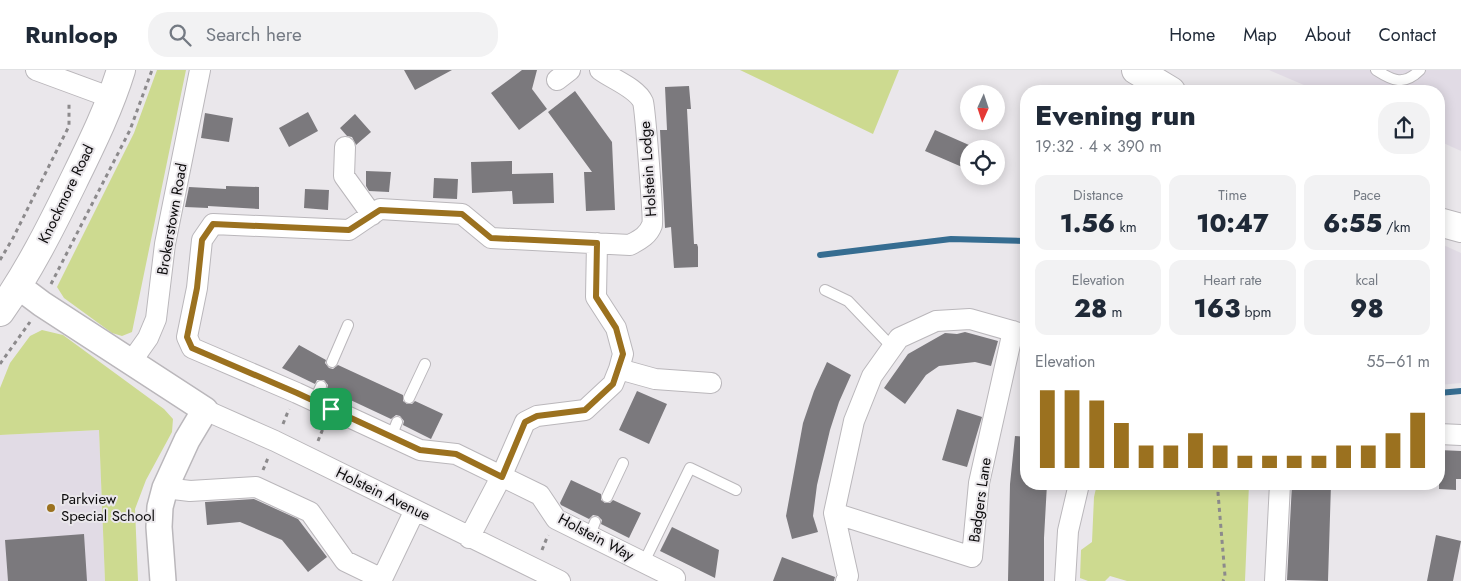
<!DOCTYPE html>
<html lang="en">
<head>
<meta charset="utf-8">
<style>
  :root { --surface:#fff; --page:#f2f2f3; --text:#1f2937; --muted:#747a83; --line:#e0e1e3; --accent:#9b711f }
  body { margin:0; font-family:Jost,sans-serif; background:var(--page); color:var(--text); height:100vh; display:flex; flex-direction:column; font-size:19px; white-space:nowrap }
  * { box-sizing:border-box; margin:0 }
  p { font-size:16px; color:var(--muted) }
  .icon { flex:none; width:28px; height:28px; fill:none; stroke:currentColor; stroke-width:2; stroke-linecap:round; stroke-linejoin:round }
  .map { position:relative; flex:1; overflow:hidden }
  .sheet { position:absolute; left:1020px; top:15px; width:425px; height:405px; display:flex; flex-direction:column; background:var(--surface); border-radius:20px; box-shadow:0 2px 12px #0003 }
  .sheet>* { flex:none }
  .needle { width:32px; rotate:183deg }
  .fabs { position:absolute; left:960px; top:15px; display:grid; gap:10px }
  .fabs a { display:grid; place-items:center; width:45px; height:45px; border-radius:50%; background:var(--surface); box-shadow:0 2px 12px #0003; font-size:25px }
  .pin { position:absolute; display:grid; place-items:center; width:42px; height:42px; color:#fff; margin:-21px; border-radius:10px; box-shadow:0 2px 8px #0006 }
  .round { display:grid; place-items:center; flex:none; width:52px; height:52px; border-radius:20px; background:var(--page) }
  .overview { display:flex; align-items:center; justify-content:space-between; height:85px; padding:0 15px }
  h1 { font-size:28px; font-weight:800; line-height:38px }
  .stats { display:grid; grid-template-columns:repeat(3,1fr); gap:8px; height:85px; padding:5px 15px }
  .stats div { display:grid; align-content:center; border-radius:12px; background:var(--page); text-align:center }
  .stats b { font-size:25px; font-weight:800 }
  .stats small { font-size:14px; font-weight:400 }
  .stats p { font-size:14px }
  .chart { height:140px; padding:10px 15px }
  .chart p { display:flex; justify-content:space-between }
  .chart svg { width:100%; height:90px; margin-top:5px; stroke:var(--accent); stroke-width:6 }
  header { display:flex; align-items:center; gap:30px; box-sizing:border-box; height:70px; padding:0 25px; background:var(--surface); border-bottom:1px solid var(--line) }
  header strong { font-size:24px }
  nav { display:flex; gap:28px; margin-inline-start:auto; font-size:18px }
  .search { width:350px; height:45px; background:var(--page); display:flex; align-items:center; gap:12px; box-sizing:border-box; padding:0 18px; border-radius:20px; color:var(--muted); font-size:19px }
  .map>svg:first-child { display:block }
</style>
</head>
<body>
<header>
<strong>Runloop</strong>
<div class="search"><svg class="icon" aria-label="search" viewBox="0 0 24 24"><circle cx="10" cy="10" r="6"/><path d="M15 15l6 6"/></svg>Search here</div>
<nav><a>Home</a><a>Map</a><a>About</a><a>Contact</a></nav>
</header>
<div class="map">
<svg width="1461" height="511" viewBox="0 0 1461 511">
  <rect width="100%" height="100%" fill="#eae7eb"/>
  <path fill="#e1dbe5" d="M1269,0H1461V81L1439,71V21H1318Z
    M1439,173L1461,183V313L1439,315Z
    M99,360L105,511H0V365Z"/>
  <path fill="#cdda90" d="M157,0H186L132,262L122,266L112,263L64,228L57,217L134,63Z
    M740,0H899L873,64Z
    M42,260L63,265L164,339L173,349L172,362L146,410L135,439L138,511H105L99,360L0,365V318L10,293L30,266Z
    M1097,414H1249L1245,511H1127L1110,506L1105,511H1088L1080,508L1081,480L1092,472L1094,427Z"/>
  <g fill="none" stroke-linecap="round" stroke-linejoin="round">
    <path stroke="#366d91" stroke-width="6" d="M820,185L951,169L1026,171
      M1439,323L1461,321"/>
  </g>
  <path fill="#7b797d" d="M404,0H452L415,20Z
    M522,0H537L532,19L547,39L519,60L491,23Z
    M689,16L691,39H687L694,174H697L698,177V197L674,198L671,157L665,158L660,60H667L665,17Z
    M575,21L612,72L615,140L586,141L584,102H592L548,42Z
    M308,42L318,61L289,77L279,58Z
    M205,43L233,48L229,72L201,68Z
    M355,44L371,62L356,75L352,67L347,66L340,58Z
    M935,60L969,75V100L925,81Z
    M512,91V104L553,103L554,133L513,134L512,121L472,123L471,92Z
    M366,101L391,102L389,122L369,121L366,116Z
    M434,108L458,109L457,129L433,128Z
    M226,116L259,117V139L208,136V138L185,137L189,117L226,119Z
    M305,119L329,120L328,140L304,138Z
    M965,262L998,271L991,296L975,292L939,296L926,305L905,334L884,318L908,284L945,263L957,264Z
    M299,275L326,290L325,293L329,298L333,299L338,295L403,325V331L407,334H412L415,331L443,344L431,369L403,355L404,351L400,346L396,345L391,349L327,319L328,315L324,310H317L315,314L282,298Z
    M827,292L851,305L839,332L830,360L817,415L813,446L818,462L792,469L786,446L803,353L814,321Z
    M637,321L667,334L649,374L619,360Z
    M957,339L982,347L967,397L942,390Z
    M1015,366L1026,367V414H1047L1044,468V511H1008L1010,414Z
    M1439,380L1461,381V409H1456V420L1439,419Z
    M571,410L601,424V430L605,433H610L613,430L641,443L629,468L601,454L602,450L598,446L593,445L589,449L561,435L560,433Z
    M1292,414H1331L1328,511L1287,510Z
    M254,429L298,449L327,487L308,502L282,470L240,452L207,455L205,432Z
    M672,457L719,480L715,508L660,481Z
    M84,464L87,511H8L5,470Z
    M1436,465L1461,471L1453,511H1427Z
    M782,487L835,507L834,511H773Z"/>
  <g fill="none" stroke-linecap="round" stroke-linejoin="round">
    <defs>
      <path id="service" d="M1376,0C1393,11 1404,16 1420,0
        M825,220L848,231L892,277
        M332,292L348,255
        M409,328L425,294
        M314,331L321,316
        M391,367L397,352
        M607,427L623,393
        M590,465L595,452
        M644,492L690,398L736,420"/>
      <path id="minor" d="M36,0L112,28
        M600,0C612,9 637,18 643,32C645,39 654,149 652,155C648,166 639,170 630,175L491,168L462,144L380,139L349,160L213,154L202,170L197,218L187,267L192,278L297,323L420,380L456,384L540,425L556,449L675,508
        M557,10L570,0
        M345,77L344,106L372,145
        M131,292L148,268L156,249L165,174L200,0
        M619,299L655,309L711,313
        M205,340L275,371L560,511
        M1439,364L1461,365
        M165,418L190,421L256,417L310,442L345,491L382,509
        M834,443L972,487L979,413L1013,261
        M469,468L501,407L525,352L537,346L585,340L613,314L619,299L623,284L616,258L596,227L597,173
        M381,511L415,440
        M846,511L848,506L834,443L854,351L872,306L899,268L936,251L970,249L1026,265
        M1065,511L1068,461L1079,414
        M1275,511L1280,414"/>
      <path id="tertiary" d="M18,216L42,234L205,340L187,370L165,418L160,437L159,457L163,511"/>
      <path id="secondary" d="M1136,0L1171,21
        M1439,152L1461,158"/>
      <path id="primary" d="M0,242C29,201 51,157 73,112C91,75 109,39 121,0"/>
    </defs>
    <use href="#service" stroke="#bab7bb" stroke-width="12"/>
    <use href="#minor" stroke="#bab7bb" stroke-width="22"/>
    <use href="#tertiary" stroke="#bab7bb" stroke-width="28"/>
    <use href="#secondary" stroke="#bab7bb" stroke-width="30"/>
    <use href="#primary" stroke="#bab7bb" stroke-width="30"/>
    <path stroke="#8c8a8c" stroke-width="3" stroke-dasharray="4 4" stroke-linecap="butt" d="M0,190L13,168L69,56V32
      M51,214L130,60L152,0
      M0,294L30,252
      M283,354L289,339
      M318,371L324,356
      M263,400L268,388
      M1219,414L1218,423L1225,506L1223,511
      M542,480L548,465"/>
    <use href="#service" stroke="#fff" stroke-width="10"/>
    <use href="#minor" stroke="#fff" stroke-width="20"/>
    <use href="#tertiary" stroke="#fff" stroke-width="25"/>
    <use href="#secondary" stroke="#fff" stroke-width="28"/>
    <use href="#primary" stroke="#fff" stroke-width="28"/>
  </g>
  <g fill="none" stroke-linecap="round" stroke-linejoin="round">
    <defs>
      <path id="route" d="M380,140L462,144L491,168L597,173L596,227L616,258L623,284L613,314L585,340L537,346L525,352L502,407L456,384L420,380L297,323L192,278L187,267L197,218L202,170L213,154L349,160Z"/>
    </defs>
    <use href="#route" stroke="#fff" stroke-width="10"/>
    <use href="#route" stroke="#9b711f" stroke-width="6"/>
  </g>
  <circle fill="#9b711f" stroke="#eae7eb" stroke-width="2" cx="51" cy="438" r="5"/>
  <g text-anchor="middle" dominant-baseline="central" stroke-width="4" stroke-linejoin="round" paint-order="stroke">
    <g font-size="15" fill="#0d0c0d" stroke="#eae7eb">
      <text transform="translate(648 99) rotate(-94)">Holstein Lodge</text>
      <text transform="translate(66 124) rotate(-64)">Knockmore Road</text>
      <text transform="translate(172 149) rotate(-80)">Brokerstown Road</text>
      <text transform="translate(383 424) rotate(26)">Holstein Avenue</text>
      <text transform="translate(980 430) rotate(-82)">Badgers Lane</text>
      <text transform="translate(596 467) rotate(28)">Holstein Way</text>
    </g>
    <g font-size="15" fill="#0d0c0d" stroke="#eae7eb" text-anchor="start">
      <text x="61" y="429">Parkview<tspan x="61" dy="17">Special School</tspan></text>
    </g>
  </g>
</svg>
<div class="fabs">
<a><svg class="needle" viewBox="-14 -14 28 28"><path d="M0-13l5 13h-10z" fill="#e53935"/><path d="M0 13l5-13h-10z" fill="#747a83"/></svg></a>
<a><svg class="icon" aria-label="locate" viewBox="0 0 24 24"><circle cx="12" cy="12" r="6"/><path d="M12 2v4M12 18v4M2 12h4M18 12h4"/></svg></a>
</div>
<div class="pin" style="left:331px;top:339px;background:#1e9e55"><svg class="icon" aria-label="arrive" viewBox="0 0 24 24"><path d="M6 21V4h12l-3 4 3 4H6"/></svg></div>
<section class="sheet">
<div class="overview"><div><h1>Evening run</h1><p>19:32 · 4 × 390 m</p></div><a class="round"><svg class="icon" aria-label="share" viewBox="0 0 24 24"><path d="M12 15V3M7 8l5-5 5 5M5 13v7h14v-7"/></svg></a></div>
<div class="stats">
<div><p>Distance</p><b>1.56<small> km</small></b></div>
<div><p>Time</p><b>10:47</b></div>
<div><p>Pace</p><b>6:55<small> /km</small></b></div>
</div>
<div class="stats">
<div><p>Elevation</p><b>28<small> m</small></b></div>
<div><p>Heart rate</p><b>163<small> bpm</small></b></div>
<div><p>kcal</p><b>98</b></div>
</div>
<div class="chart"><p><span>Elevation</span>55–61 m</p>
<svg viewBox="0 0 160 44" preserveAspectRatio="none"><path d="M5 44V6M15 44V6M25 44V11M35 44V22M45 44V33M55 44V33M65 44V27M75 44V33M85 44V38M95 44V38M105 44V38M115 44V38M125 44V33M135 44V33M145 44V27M155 44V17"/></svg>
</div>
</section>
</div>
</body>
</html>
